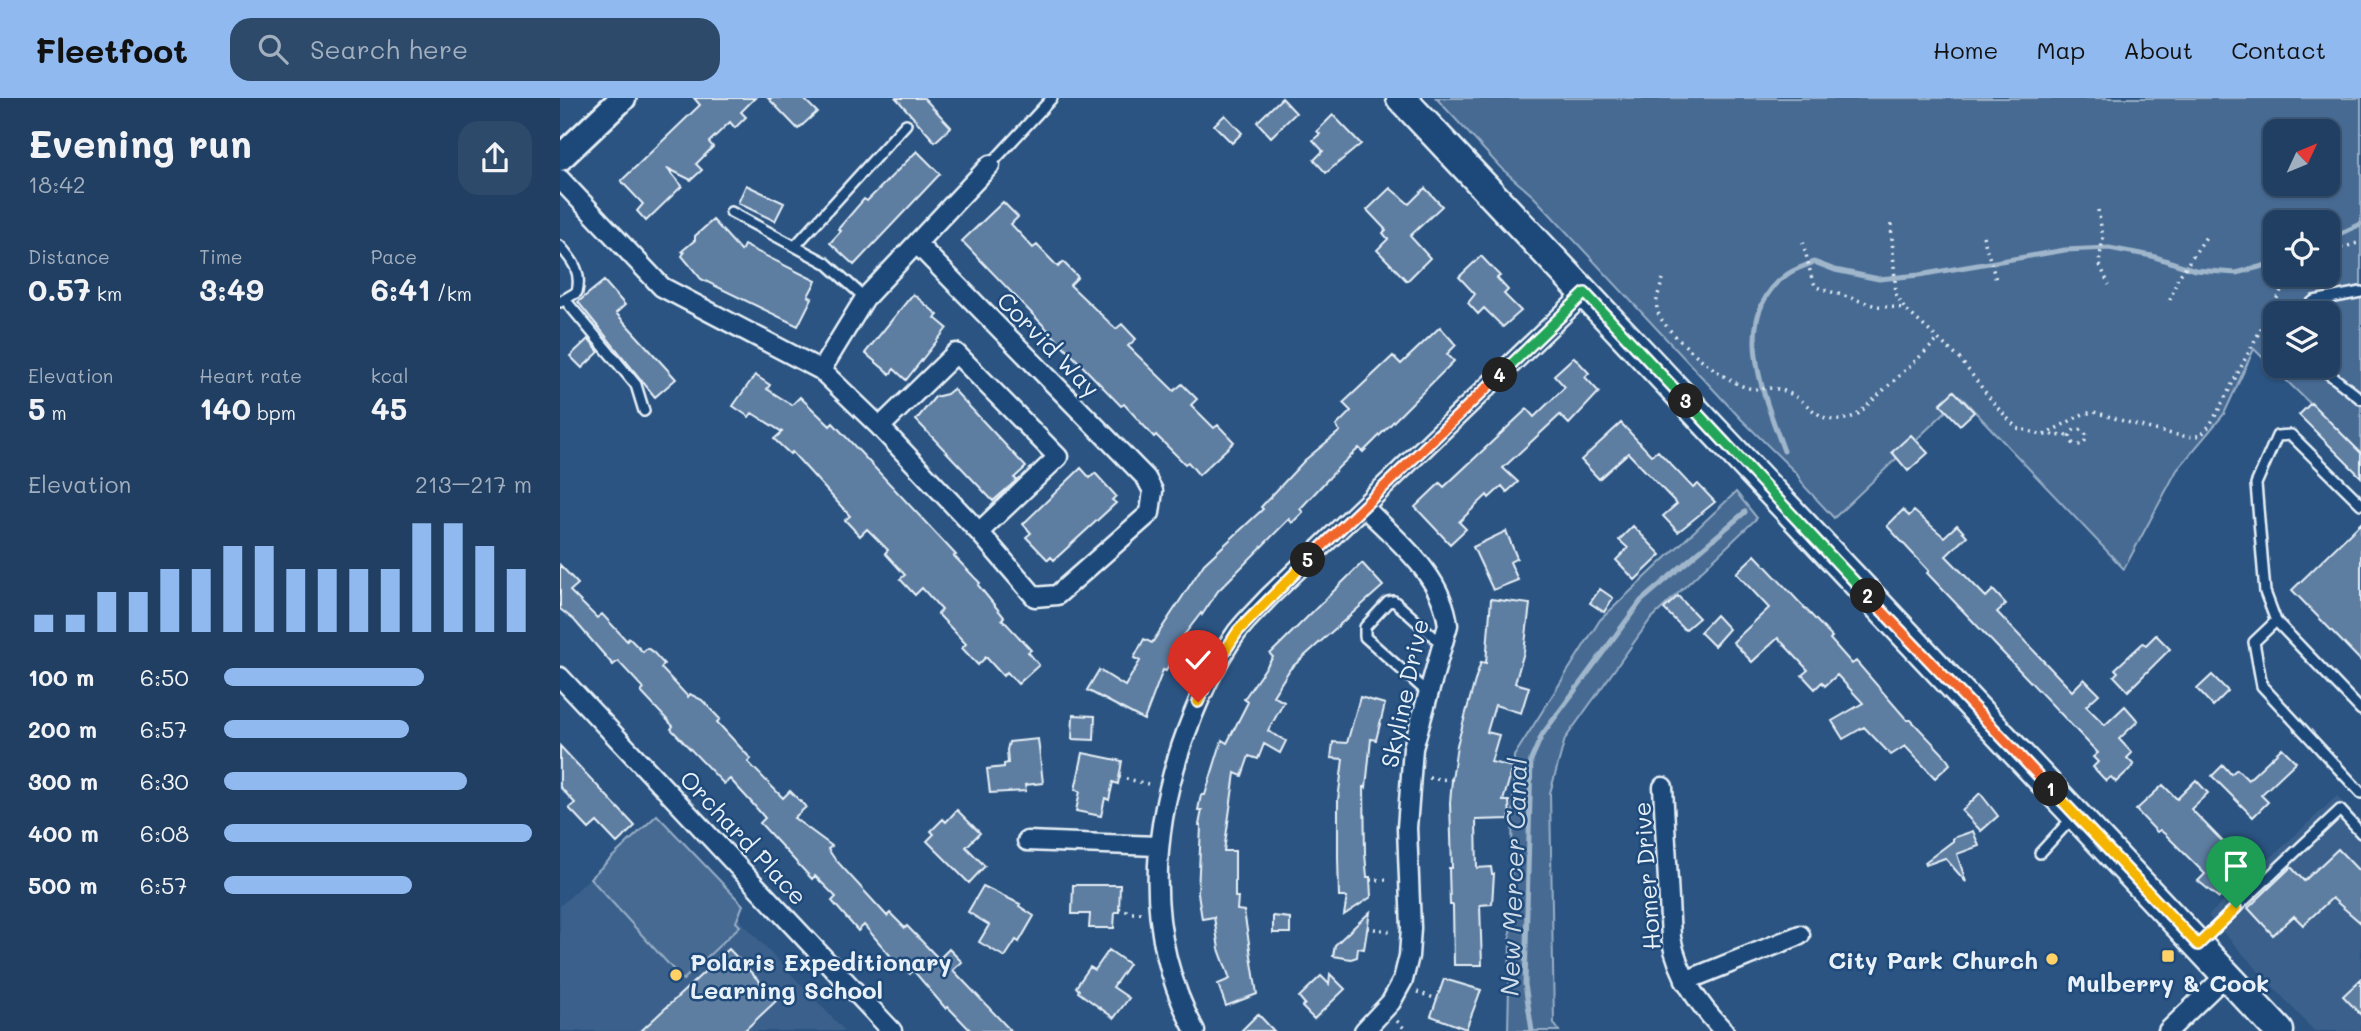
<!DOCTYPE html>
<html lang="en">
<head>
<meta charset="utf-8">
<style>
  :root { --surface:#203f62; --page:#2d4a6b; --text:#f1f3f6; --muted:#a2afbe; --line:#3d5877; --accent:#90b9f0 }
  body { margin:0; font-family:Mali,sans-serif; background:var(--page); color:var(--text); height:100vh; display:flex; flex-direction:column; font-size:26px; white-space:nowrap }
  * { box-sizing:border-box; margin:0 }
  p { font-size:23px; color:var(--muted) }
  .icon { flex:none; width:38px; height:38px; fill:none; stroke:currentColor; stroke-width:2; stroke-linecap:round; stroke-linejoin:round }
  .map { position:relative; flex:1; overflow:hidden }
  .sheet { display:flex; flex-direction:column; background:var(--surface); width:560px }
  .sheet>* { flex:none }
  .needle { width:46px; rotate:46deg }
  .tools { position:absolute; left:1703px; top:21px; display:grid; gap:14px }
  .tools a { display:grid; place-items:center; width:77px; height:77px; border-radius:14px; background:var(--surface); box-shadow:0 2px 5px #0004,0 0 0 2px var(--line); font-size:35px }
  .pin { position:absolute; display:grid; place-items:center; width:60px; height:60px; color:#fff; margin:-72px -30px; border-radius:50% 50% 50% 0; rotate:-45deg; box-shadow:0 0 7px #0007 }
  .pin .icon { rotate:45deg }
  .km { position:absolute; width:35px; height:35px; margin:-18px; border-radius:50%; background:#222; color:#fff; font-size:19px; line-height:35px; text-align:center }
  .round { display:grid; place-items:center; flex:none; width:74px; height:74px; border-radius:21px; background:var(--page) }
  .summary { display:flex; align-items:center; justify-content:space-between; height:119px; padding:0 28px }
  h1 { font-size:38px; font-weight:800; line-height:52px }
  .metrics { display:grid; grid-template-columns:repeat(3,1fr); gap:10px; height:119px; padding:7px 28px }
  .metrics div { display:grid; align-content:center }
  .metrics b { font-size:30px; font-weight:800 }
  .metrics small { font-size:19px; font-weight:400 }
  .metrics p { font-size:19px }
  .chart { height:196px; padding:14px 28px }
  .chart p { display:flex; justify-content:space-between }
  .chart svg { width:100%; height:126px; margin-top:7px; stroke:var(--accent); stroke-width:6 }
  ul { padding:0 28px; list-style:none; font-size:23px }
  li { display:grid; grid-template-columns:112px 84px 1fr; align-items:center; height:52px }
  li i { height:18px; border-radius:9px; background:var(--accent) }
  header { display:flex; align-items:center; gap:42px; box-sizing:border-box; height:98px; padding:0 35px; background:var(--accent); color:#111 }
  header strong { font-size:33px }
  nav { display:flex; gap:38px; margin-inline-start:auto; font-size:24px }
  .search { width:490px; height:63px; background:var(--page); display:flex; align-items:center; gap:18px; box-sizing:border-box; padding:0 24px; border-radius:21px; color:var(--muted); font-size:26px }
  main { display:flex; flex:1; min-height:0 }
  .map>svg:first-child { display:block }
</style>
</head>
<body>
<header>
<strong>Fleetfoot</strong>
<div class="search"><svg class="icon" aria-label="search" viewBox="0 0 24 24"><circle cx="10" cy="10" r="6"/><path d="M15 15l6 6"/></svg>Search here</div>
<nav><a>Home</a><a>Map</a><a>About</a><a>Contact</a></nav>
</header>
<main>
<section class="sheet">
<div class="summary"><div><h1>Evening run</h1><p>18:42</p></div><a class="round"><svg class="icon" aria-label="share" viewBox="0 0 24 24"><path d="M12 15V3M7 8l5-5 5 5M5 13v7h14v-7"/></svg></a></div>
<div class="metrics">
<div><p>Distance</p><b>0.57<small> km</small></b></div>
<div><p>Time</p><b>3:49</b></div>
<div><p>Pace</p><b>6:41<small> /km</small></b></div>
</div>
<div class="metrics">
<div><p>Elevation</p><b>5<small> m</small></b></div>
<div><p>Heart rate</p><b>140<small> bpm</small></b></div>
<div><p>kcal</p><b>45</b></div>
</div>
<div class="chart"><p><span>Elevation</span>213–217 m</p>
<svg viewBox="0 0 160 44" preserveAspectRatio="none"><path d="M5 44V38M15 44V38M25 44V30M35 44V30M45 44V22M55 44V22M65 44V14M75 44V14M85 44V22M95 44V22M105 44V22M115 44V22M125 44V6M135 44V6M145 44V14M155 44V22"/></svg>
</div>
<ul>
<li><b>100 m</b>6:50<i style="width:65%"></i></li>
<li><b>200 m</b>6:57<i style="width:60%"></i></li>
<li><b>300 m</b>6:30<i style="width:79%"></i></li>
<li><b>400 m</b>6:08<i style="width:100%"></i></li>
<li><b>500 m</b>6:57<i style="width:61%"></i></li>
</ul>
</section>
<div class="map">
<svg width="1801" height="933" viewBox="0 0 1801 933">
  <rect width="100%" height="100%" fill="#2b5482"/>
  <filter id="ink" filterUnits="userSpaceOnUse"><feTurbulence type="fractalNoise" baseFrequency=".0143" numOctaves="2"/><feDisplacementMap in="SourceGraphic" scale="14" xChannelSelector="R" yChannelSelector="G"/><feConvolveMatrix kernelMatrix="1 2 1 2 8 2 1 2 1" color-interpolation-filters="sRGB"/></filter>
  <g filter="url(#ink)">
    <path fill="#3a608b" d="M1777,698L1801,723V933H1754L1648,818Z
      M97,717L183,807L180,822L285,933H0V808Z"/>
    <path fill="#476b93" stroke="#98aec6" stroke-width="2" fill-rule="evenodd" d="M876,0H1801V355L1694,251L1664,316L1617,372L1564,471L1401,299L1274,420L1245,389L1236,375L1181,321L973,98L941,70ZM1715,33H1768V86H1715ZM1715,124H1768V177H1715ZM1715,215H1768V268H1715Z
      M1176,394L1197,420L1090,522L1005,641L990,695L994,925L999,933H948L954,658L1040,522Z
      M97,717L183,807L176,824L180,828L123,882L30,780Z"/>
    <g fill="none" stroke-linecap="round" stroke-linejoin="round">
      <path stroke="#a0b6cb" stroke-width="5" d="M1768,141L1801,126
        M1224,353C1205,300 1169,220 1225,178C1233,171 1245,168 1254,164L1275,172L1319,181L1359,177L1505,152L1549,150L1592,158L1635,172L1676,175L1715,165
        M972,933L965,886L971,662L982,637L1081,503L1185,414"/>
    </g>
    <path fill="#5d7da1" stroke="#e8f1f8" stroke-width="2" d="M134,0H195L181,14L186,19L175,30L170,24L149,44L153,49L136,66L142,72L131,82L107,70L122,88L86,123L77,113L83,106L61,83L140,7Z
      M208,0H243L257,14L238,31Z
      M336,0H364L391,29L375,44Z
      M722,0L736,15L711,39L697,24Z
      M665,17L682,35L672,45L654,27Z
      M773,17L801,46L766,75L754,62L763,53L753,42L760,36L757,33Z
      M357,53L380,76L294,167L270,145L281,133L278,131L304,101L307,103Z
      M186,87L224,105L215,123L178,105Z
      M830,90L849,106L865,90L882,108L850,138L870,160L847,183L817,152L828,141L823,135L826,132L807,112Z
      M443,104L458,119L451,126L473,150L477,147L498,169L503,164L518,179L510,187L556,231L562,226L576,241L568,248L614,293L622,286L637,301L631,307L654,330L658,327L674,344L639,377L628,364L625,366L596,337L594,339L564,306L561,308L402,143Z
      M153,122L181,153L184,147L256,183L248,198L252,200L238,228L141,181L122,158L124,155L122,153L135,142V138Z
      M921,158L940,178L937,180L948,192L944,196L961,213L943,229L924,210L918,216L908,205L915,196L899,179Z
      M44,183L65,207L56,215L116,281L95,299L18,204Z
      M353,196L378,217L375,220L387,230L346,282L334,271L330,276L305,255Z
      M880,229L896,247L887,256L894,263L803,354L799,350L779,369L740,411L743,414L732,425L729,421L658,493L642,517L641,515L621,541L606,573L603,572L584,622L527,592L539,572L565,588L580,563L574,560L584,541L592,545L644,466L703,411L701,409L745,362L780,333L776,328L791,313L783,305L833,258L841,266Z
      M28,241L39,254L22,270L10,258Z
      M1014,259L1029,275L1025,279L1039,294L1009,326L1000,317L943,370L958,384L947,394L942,388L929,400L927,397L899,424L906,431L890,446L855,409L880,385L884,389L967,311L974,319L1005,289L994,277Z
      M195,277L210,287L207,291L232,307L240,299L270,328L273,325L396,457L394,458L420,485L418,487L444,519L442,521L471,552L468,554L479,567L458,586L447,574L443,578L426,559L418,567L402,550L406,546L378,516L382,512L362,490L355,497L340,481L345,477L325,455L328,452L307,431L300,438L285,422L290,418L270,396L232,354L230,356L214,341L222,334L192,315L189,319L173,308Z
      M393,291L466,369L454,380L457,382L433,403L356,322L375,299L387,296Z
      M1394,293L1414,314L1400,327L1380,306Z
      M1751,305L1801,355V379L1739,317Z
      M1061,325L1091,357L1098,353L1133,390L1138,386L1155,404L1118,434L1103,418L1117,406L1068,355L1039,381L1021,362Z
      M1351,337L1368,355L1348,373L1332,354Z
      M521,370L530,380L535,375L556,398L552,402L556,405L494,462L491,459L488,462L466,439L471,435L463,426Z
      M1343,412L1349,418L1354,413L1384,439L1397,427L1407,438L1386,458L1426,499L1433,492L1446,506L1437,514L1512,593L1524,581L1539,596L1526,608L1545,627L1565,608L1578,623L1559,641L1572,655L1567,660L1574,667L1556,684L1551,679L1546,683L1533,669L1538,664L1533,659L1538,655L1367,475L1369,473L1327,428Z
      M1801,425V563L1732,492Z
      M1073,428L1101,457L1075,482L1056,462L1068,450L1059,442Z
      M946,433L957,460L950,464L958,482L933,492L913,449Z
      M1195,457L1272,539L1270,541L1292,566L1296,563L1347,622H1351L1385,658L1390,666L1375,680L1345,648L1331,657L1304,629L1283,641L1272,623L1303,605L1277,577L1265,588L1262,584L1255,591L1242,577L1248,572L1218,540L1192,564L1173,544L1209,510L1176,475Z
      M802,465L823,488L730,571L713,598L724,604L708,633L726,643L720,655L704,646L698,661L689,658L682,678L675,675L664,753H675V799H678L677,812L684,813L697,896L666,908L658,886L670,881L659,851L654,819L642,821L638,795L641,728L639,727L642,712H638L641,697H645L662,642L667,645L688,604L684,601L713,559L710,556Z
      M0,467L18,486L10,493L37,520L42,516L67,543L69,540L83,554L87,550L93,554L104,566L101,570L128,599L130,596L142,602L160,621L157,624L191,661L188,664L223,700L230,693L246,709L234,720L272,748L268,751L274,760L327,818L330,815L345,830L347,828L379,861L389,851L402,864L393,872L451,933H411L388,909L386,911L353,872L350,876L342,868L340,869L304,827L298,833L272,803L276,799L255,778L252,781L200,725L205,720L192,705L170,681L164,686L111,631L113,628L81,594L84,591L58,563L53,567L14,522L0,511Z
      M1040,491L1053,500L1044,514L1030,505Z
      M1118,498L1139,520L1125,532L1104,511Z
      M931,501L970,506L964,554L955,585L969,589L961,615L935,607L927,634L939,637L931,664L953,669L943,703H949L950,721L916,722L917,770L931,769L932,776H934L932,806L920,807L922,867H894L893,807H890L889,770H892L890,705L892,682L897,647L916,579L921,564L926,565Z
      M1156,517L1169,531L1154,548L1140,534Z
      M1596,537L1610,551L1568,593L1554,578L1558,574L1555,571L1583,545L1586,547Z
      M1652,577L1668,593L1653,608L1637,591Z
      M800,599L825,606L816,642L811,641L806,690L804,689L805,755L807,779H810L811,799L784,817L787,799H779L778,759V702L783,661L771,660L773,644L787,645Z
      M513,617L535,618L534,642L512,641Z
      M478,641L483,685L465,687L466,693L430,695L427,671L444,669V666L448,665L447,652L449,644Z
      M0,648L75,728L57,745L37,724L29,731L9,710L15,705L0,689Z
      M1722,650L1736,664L1701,697L1708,704L1693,719L1652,678L1663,667L1671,676L1677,671L1688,682Z
      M523,655L562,663L558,686L553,684L549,702L545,700L541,718L516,713L520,693L515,692Z
      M1636,682L1648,695L1631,711L1670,751L1672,749L1684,760L1673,771L1681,779L1659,800L1638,783L1645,776L1606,737L1600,732L1597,734L1576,712L1603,687L1617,701Z
      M1420,695L1438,718L1421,733L1402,713Z
      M397,712L420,735L406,749L425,768L409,785L367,743L374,736L371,733L383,721L386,724Z
      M1413,733L1419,748L1397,756L1406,784L1385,760L1366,767L1365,764L1393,743V740Z
      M1778,751L1801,775V825L1772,800L1743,827L1734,818L1713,837L1688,810L1731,769L1744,783Z
      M513,787H560L559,814H555L554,830H529L530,816H512Z
      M423,788L460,806L459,808L474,818L459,844L456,842L445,859L419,844L429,827L408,814Z
      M810,814L804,851L798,850L797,859L791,861L773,858L775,847Z
      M713,818L730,820V835H713Z
      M169,851L217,902L184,933H81Z
      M549,852L569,866L553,889L569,900L554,920L518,894L519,892L516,889L530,869L535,872Z
      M770,876L785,891L754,921L742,909L745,906L739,899L761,878L769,886Z
      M884,881L921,892L906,931L871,918Z
      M1801,881V917L1783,898Z
      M698,916L714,933H681Z"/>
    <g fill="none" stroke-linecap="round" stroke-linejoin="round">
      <defs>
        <path id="lane" d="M430,67L492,0
          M171,114L266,165L305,200
          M236,147L346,26
          M0,148C13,163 22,174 17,194L0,204
          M6,203L76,287L84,313
          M1740,215L1754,203L1801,194
          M1759,268L1801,301
          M1801,406L1731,337L1717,338L1696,386L1705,494L1716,523L1801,612
          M1716,523L1694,544L1702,588L1801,695
          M869,596L805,539V529L828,504L834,503L882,546
          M1480,755L1514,718
          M1641,843L1780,712L1801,735"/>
        <path id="street" d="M0,81L102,189L261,272L320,329L419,434L475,499L497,497L590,415L593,393L586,380L357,146
          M261,272L305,200L430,67
          M320,329L396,255L498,359L419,434
          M804,409C837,443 882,476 888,527L853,650L847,730L851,830L849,858L843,882L831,904L804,933
          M0,579L332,933
          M1103,689L1111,840C1119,878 1137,905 1164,933
          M467,743L597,748
          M1125,883L1240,837
          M635,933C586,841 589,745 621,649C635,608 652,569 677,534C686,522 699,510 709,499L1025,195
          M1608,933L1666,877"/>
        <path id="secondary" d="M0,60L63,0"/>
        <path id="primary" d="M841,0L1719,933"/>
      </defs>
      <use href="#lane" stroke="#e8f1f8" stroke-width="14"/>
      <use href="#street" stroke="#e8f1f8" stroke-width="23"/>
      <use href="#secondary" stroke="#e8f1f8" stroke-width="30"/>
      <use href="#primary" stroke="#e8f1f8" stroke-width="33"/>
      <path stroke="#e8f1f8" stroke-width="3.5" stroke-dasharray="2 5" stroke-linecap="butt" d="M1538,112L1543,139L1539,165L1549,187
        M1331,126L1336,196L1344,210L1400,261L1435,307L1457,330L1484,337L1510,338
        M1423,138L1436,182
        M1243,144L1252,181L1256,189L1316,208L1344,210
        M1768,154L1801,144
        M1747,177L1751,192
        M1103,181C1100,192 1093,205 1099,217C1109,238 1163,282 1185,289C1197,293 1211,288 1222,292C1254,304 1259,334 1297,317L1379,241
        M1610,202L1618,180L1648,136
        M1510 339a8 8 0 1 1 16 0a8 8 0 1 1-16 0Z
        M1484,337L1523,316L1534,314C1553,319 1626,345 1640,337C1648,332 1652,323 1657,315L1729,177
        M559,679L588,686
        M869,680L892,682
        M810,782H831
        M559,810L571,815H583
        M807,830L834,834
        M857,894L877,901
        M837,923L847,933"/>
      <use href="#lane" stroke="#1f4a7a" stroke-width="9"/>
      <use href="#street" stroke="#1f4a7a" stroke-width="18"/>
      <use href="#secondary" stroke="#1f4a7a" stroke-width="24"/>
      <use href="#primary" stroke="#1f4a7a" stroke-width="28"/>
    </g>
  </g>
  <g fill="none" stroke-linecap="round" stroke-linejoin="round" filter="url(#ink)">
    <defs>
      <path id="split-1" d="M1491,691L1638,847L1676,810"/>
      <path id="split-2" d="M1308,498L1491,691"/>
      <path id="split-3" d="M1126,303L1308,498"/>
      <path id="split-4" d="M940,277L1025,195L1126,303"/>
      <path id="split-5" d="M748,462L940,277"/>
      <path id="split-6" d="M638,604L652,573L678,533L748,462"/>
    </defs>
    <use href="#split-1" stroke="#fff" stroke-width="14"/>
    <use href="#split-2" stroke="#fff" stroke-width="14"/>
    <use href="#split-3" stroke="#fff" stroke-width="14"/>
    <use href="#split-4" stroke="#fff" stroke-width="14"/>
    <use href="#split-5" stroke="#fff" stroke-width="14"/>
    <use href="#split-6" stroke="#fff" stroke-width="14"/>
    <use href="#split-1" stroke="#f5b400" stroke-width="9"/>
    <use href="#split-2" stroke="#f0652b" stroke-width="9"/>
    <use href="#split-3" stroke="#22a559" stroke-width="9"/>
    <use href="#split-4" stroke="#22a559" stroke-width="9"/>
    <use href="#split-5" stroke="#f0652b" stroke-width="9"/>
    <use href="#split-6" stroke="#f5b400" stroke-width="9"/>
  </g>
  <g fill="#ffd166" stroke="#1f4a7a" stroke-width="2.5">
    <rect x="1601" y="851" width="14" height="14" rx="3.5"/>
    <circle cx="1492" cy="861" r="7"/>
    <circle cx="116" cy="877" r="7"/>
  </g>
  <g text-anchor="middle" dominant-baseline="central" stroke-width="5" stroke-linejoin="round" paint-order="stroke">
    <g font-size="24" fill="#e8f1f8" stroke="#1f4a7a">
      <text transform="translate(489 246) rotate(46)">Corvid Way</text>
      <text transform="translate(844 595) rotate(-78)">Skyline Drive</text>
      <text transform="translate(184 739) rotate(47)">Orchard Place</text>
      <text transform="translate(1086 778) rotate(-94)">Homer Drive</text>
    </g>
    <g font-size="24" font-weight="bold" fill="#e8f1f8" stroke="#1f4a7a" text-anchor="end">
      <text x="1478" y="861">City Park Church</text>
      <text x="130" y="863" text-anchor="start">Polaris Expeditionary<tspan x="130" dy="28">Learning School</tspan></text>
      <text x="1608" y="884" text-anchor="middle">Mulberry &amp; Cook</text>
    </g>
    <g font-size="26" font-style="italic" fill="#d0dde9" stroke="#1f4a7a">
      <text transform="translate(953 779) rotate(-88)">New Mercer Canal</text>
    </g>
  </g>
</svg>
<div class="tools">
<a><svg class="needle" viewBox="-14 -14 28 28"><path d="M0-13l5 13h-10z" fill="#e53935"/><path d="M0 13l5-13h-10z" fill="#a2afbe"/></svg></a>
<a><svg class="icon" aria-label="locate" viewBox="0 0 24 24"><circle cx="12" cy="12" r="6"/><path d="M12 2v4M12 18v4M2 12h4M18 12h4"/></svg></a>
<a><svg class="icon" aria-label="layers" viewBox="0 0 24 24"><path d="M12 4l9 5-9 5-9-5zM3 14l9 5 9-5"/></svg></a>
</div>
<div class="pin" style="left:1676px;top:810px;background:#1e9e55"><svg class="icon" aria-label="arrive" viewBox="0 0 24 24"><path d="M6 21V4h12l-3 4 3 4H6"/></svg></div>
<div class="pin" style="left:638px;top:604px;background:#d93025"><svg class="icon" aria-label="check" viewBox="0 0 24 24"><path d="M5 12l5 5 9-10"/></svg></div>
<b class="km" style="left:1491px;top:691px">1</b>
<b class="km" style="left:1308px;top:498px">2</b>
<b class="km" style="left:1126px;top:303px">3</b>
<b class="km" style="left:940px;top:277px">4</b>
<b class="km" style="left:748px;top:462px">5</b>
</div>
</main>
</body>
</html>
